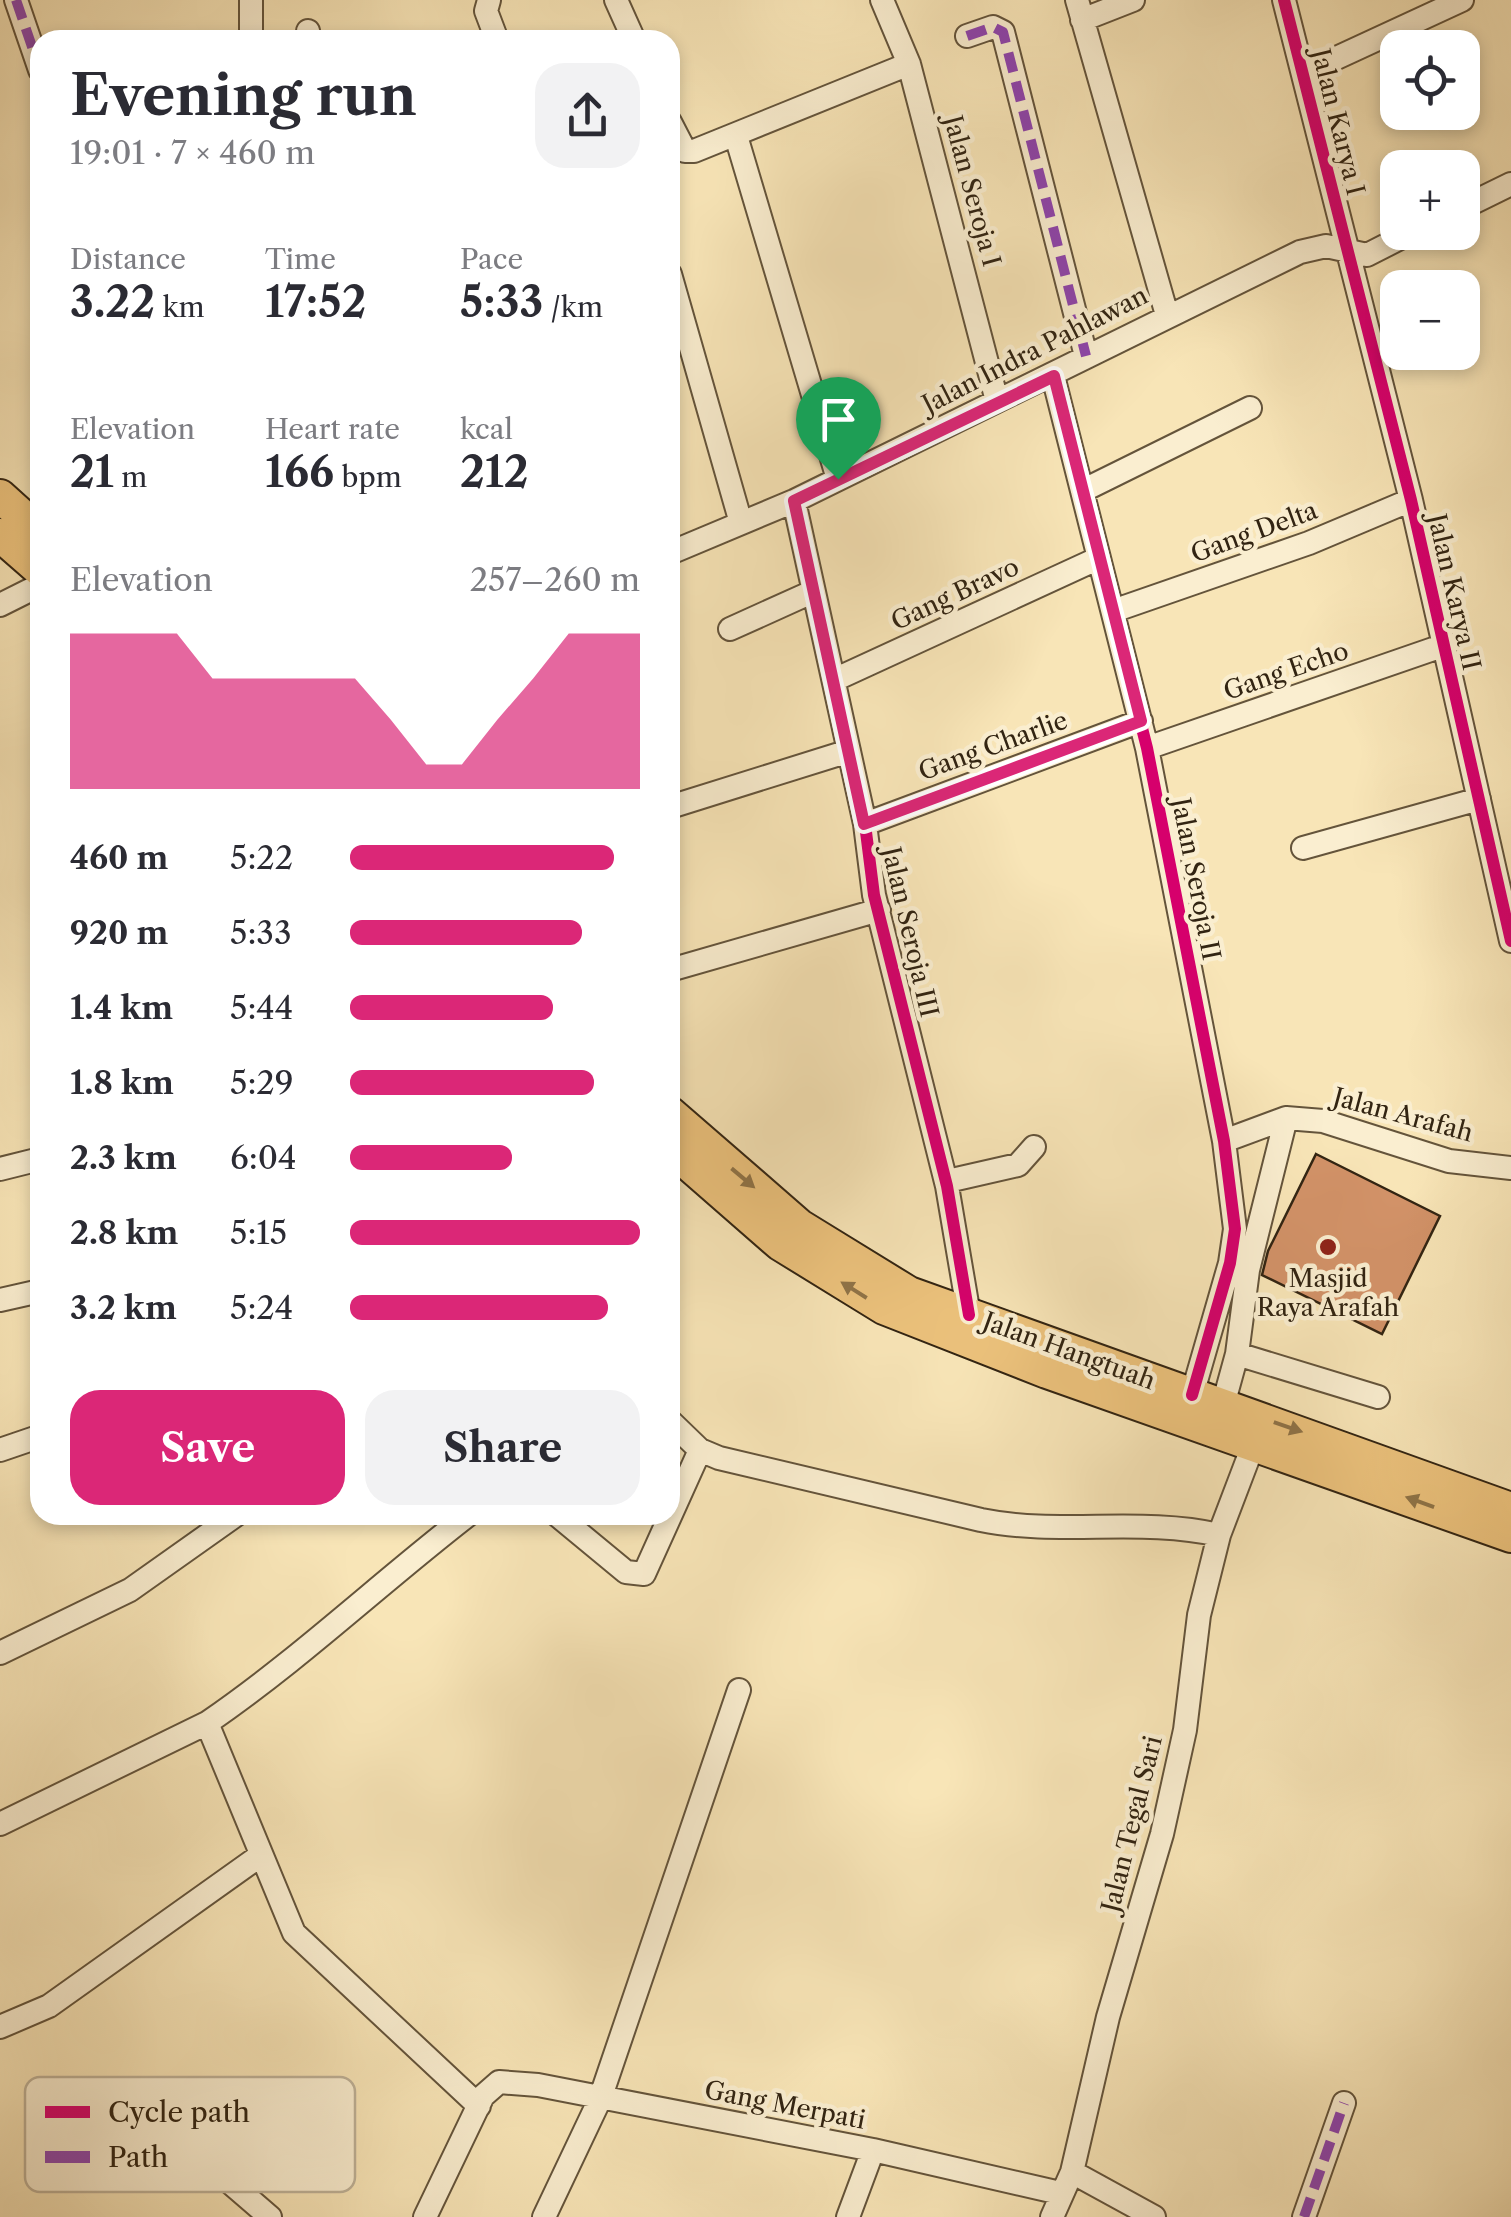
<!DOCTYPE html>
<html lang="en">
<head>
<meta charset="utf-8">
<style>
  :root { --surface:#fff; --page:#f2f2f3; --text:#2b2b33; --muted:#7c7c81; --accent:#db2777 }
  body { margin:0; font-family:"Libre Caslon Text",serif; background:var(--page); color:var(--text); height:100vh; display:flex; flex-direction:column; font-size:38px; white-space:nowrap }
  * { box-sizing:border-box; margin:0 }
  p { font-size:32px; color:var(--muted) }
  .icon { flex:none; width:55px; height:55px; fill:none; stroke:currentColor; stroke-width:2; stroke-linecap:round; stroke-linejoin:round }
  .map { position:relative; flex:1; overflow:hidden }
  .panel { position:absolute; left:30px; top:30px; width:650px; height:1495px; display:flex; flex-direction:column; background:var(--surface); border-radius:30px; box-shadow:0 5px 15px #0003 }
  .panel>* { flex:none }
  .fabs { position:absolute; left:1380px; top:30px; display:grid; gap:20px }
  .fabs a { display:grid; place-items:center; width:100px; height:100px; border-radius:20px; background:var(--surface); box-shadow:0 5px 15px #0003; font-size:50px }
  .pin { position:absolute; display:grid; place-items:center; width:85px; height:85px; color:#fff; margin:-102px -42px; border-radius:50% 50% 50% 0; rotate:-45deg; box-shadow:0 0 10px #0007 }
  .pin .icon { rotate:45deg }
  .round { display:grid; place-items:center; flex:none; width:105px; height:105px; border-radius:30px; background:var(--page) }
  .summary { display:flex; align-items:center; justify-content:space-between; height:170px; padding:0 40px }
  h1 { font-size:55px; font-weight:700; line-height:75px }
  .figures { display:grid; grid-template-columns:repeat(3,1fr); gap:15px; height:170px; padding:10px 40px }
  .figures div { display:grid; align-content:center }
  .figures b { font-size:42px; font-weight:700 }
  .figures small { font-size:28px; font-weight:400 }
  .figures p { font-size:28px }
  .chart { height:280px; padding:20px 40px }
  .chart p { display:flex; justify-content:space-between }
  .chart svg { width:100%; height:180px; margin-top:10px; fill:var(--accent); opacity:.7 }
  .primary-button { display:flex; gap:20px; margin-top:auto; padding:20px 40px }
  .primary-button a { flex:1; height:115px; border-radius:30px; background:var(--accent); color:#fff; font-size:40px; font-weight:700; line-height:115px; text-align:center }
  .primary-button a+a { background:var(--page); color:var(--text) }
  ul { padding:0 40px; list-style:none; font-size:32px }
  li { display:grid; grid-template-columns:160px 120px 1fr; align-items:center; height:75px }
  li i { height:25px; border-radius:12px; background:var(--accent) }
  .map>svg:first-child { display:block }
</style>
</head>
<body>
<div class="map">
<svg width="1511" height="2217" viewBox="0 0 1511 2217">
  <rect width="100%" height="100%" fill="#f8e5b7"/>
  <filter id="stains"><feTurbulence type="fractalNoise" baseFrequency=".002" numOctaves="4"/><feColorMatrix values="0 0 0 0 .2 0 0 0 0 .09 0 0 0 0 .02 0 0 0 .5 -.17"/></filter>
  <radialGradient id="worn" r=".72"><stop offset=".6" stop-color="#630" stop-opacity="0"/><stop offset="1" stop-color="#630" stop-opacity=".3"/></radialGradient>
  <path fill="#d29268" stroke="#322412" stroke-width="2.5" d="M1316,1154L1440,1216L1382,1334L1262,1275L1268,1251Z"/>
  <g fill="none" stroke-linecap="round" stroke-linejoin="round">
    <defs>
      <path id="minor" d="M16,0L40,70
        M489,0L486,11L497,40
        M616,0L634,40
        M882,0L909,64L997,401
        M1077,0L1167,315
        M1284,0L1411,500L1511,941
        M1082,20L1133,0
        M308,31L310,40
        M967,36L993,27L1003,32L1086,356
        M251,40V0
        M1304,73L1462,0
        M670,122L685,151H694L909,64
        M736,136L838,479
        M1462,208L1511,184
        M670,274L741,523
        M1053,376L1147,748L1224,1141L1235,1229L1230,1263L1192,1395
        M1082,491L1250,408
        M794,501L865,824L874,895L947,1186L969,1315
        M670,553L794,501L1300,252L1326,246L1367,255L1412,232
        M0,605L40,585
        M1113,611L1309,543L1411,500
        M730,629L812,592
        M834,680L1099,558
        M1147,748L1442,646
        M670,807L849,751
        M865,824L1141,721
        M1303,848L1479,799
        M670,970L879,910
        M1224,1141L1286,1118L1323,1121L1449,1161L1511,1168
        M0,1169L40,1159
        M947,1186L952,1180L1018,1165L1034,1147
        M0,1300L40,1291
        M1237,1354L1378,1397
        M1223,1405L1237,1354L1248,1270L1286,1118
        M670,1421L700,1450L719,1458L981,1520C1059,1536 1141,1517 1219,1535
        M0,1450L38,1437
        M468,1515C380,1583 299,1660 207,1723L294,1933L479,2106
        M557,1515L626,1572L644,1574L700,1450
        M0,1653L130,1590L236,1515
        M0,1824L207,1723
        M0,2027L49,2006L261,1855
        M191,2149L270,2217
        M1072,2172L1154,2217
        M425,2217L483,2096L499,2082L538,2085L873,2150L1060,2193
        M544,2217L600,2099L739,1690
        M848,2217L873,2150
        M1052,2217L1072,2172L1108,2017L1162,1834L1185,1730L1199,1615L1219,1535L1254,1443
        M1304,2217L1344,2103"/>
      <path id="highway" d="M0,496L40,532
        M0,535L40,570
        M670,1113L800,1226L909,1293L1511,1509
        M670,1148L780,1244L884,1308L1047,1372L1511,1536"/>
    </defs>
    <use href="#minor" stroke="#64543b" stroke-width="26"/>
    <use href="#highway" stroke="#322412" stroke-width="36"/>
    <use href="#minor" stroke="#faeed0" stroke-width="22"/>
    <use href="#highway" stroke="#ecc27c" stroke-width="32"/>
    <path stroke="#8e44ad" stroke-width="10" stroke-dasharray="20 10" stroke-linecap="butt" d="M16,0L40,70
      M967,36L993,27L1003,32L1086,356
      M1304,2217L1344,2103"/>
    <defs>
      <path id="cycleway" d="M1284,0L1411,500L1511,941
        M1053,376L1147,748L1224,1141L1235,1229L1230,1263L1192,1395
        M794,501L865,824L874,895L947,1186L969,1315"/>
    </defs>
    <use href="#cycleway" stroke="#faeed0" stroke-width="19"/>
    <use href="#cycleway" stroke="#d6006c" stroke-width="12"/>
  </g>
  <defs><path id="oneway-solid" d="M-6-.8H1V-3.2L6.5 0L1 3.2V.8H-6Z" transform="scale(2.5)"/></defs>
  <g fill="#8f7347">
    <use href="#oneway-solid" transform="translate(743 1178) rotate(40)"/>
    <use href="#oneway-solid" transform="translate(854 1290) rotate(-148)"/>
    <use href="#oneway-solid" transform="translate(1288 1427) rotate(19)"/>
    <use href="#oneway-solid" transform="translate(1420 1502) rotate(-160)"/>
  </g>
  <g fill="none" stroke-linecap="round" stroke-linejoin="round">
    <defs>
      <path id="route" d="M1054,376L1141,721L864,824L794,501Z"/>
    </defs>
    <use href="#route" stroke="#fff" stroke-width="20"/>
    <use href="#route" stroke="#db2777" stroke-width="12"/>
  </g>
  <circle fill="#8f2418" stroke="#faeed0" stroke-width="4" cx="1328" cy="1247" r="10"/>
  <g text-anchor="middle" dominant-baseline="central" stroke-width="9" stroke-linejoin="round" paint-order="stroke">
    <g font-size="25" fill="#322412" stroke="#faeed0">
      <text transform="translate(1338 122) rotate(76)">Jalan Karya I</text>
      <text transform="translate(972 191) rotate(75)">Jalan Seroja I</text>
      <text transform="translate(1035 350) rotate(-27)">Jalan Indra Pahlawan</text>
      <text transform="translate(1254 532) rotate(-20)">Gang Delta</text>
      <text transform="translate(1454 592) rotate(77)">Jalan Karya II</text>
      <text transform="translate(955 594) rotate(-25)">Gang Bravo</text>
      <text transform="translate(1286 671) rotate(-19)">Gang Echo</text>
      <text transform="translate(993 746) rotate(-20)">Gang Charlie</text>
      <text transform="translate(1196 879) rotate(79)">Jalan Seroja II</text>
      <text transform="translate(910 932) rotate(77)">Jalan Seroja III</text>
      <text transform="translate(1403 1115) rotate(15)">Jalan Arafah</text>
      <text transform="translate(1069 1351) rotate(20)">Jalan Hangtuah</text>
      <text transform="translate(1132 1824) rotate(-76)">Jalan Tegal Sari</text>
      <text transform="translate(785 2105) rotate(11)">Gang Merpati</text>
    </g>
    <g font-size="25" fill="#322412" stroke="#faeed0">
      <text x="1328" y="1278">Masjid<tspan x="1328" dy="29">Raya Arafah</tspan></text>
    </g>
  </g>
  <rect x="25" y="2077" width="330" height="115" rx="15" fill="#faeed0" stroke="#beb197" stroke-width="2.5"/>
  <rect x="45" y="2106" width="45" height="12" fill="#d6006c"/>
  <rect x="45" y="2151" width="45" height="12" fill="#8e44ad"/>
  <g font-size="28" fill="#322412">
    <text x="108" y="2122">Cycle path</text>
    <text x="108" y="2167">Path</text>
  </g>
  <rect width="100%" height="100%" filter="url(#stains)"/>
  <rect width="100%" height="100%" fill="url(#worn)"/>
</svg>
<div class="fabs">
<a><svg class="icon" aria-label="locate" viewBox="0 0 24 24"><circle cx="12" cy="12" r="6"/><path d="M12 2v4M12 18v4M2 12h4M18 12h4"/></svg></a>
<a>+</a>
<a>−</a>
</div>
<div class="pin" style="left:838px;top:479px;background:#1e9e55"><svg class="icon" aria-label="arrive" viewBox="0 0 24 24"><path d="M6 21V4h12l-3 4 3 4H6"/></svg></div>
<section class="panel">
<div class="summary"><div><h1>Evening run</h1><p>19:01 · 7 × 460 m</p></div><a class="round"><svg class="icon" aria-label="share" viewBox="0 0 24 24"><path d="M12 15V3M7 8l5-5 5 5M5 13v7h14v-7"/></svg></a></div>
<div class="figures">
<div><p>Distance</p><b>3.22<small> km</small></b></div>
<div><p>Time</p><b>17:52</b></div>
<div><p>Pace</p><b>5:33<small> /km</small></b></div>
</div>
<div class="figures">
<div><p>Elevation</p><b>21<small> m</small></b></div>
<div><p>Heart rate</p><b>166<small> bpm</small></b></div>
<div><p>kcal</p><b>212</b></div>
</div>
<div class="chart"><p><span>Elevation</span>257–260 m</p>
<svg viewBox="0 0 160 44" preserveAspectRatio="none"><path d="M0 44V6L10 6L20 6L30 6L40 17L50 17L60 17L70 17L80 17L90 27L100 38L110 38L120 27L130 17L140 6L150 6L160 6V44z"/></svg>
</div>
<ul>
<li><b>460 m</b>5:22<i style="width:91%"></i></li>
<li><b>920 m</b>5:33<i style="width:80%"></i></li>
<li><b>1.4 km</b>5:44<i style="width:70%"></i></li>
<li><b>1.8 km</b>5:29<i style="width:84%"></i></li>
<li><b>2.3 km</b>6:04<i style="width:56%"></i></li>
<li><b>2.8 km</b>5:15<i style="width:100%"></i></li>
<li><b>3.2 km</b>5:24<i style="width:89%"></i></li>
</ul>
<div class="primary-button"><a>Save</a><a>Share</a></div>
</section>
</div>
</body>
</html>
